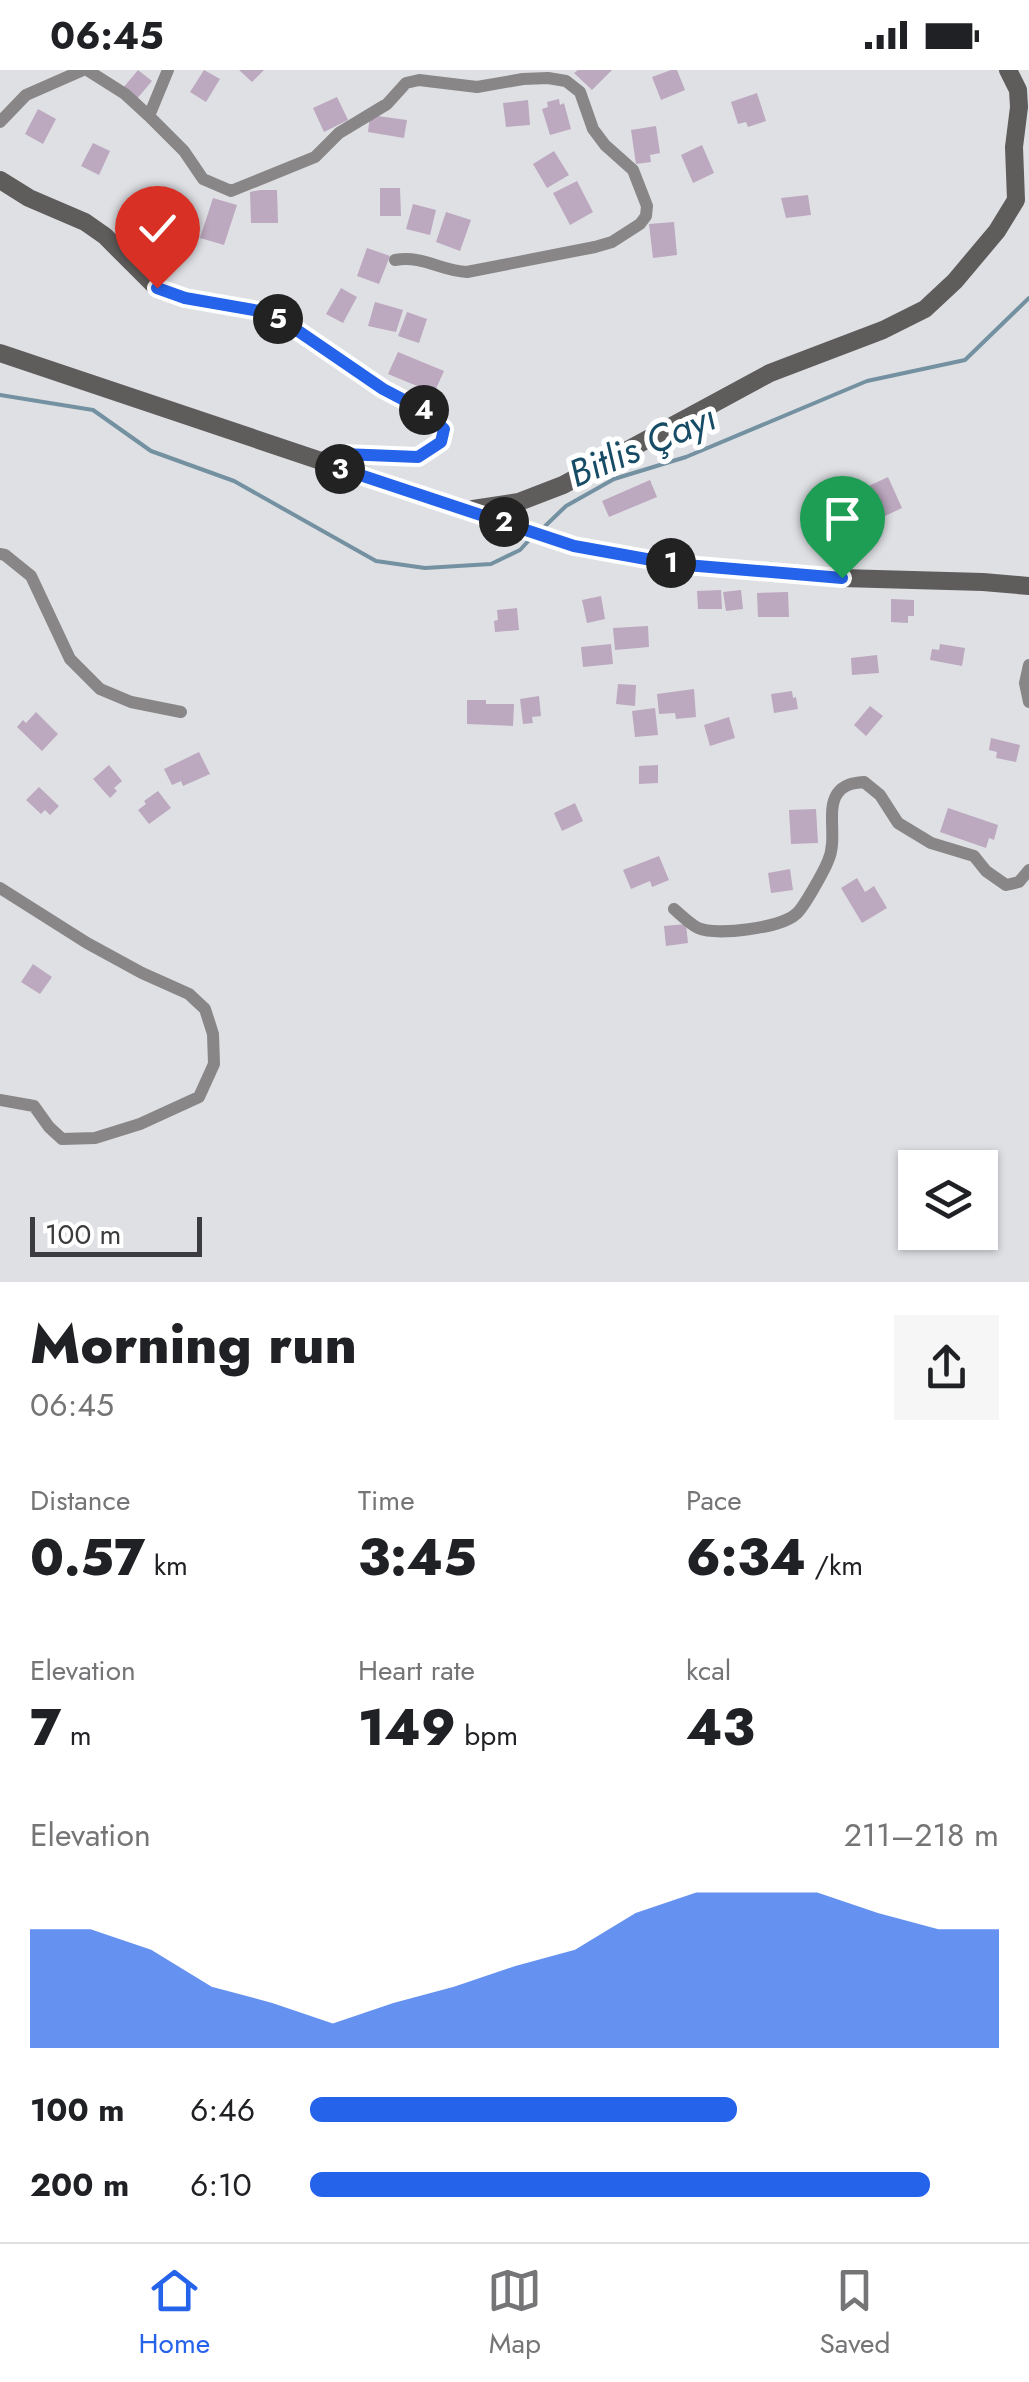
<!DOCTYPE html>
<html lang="en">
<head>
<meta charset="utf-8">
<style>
  :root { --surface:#fff; --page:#f6f6f6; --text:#202124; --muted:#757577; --line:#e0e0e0; --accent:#2563eb }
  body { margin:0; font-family:Jost,sans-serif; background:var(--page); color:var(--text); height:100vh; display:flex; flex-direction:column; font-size:38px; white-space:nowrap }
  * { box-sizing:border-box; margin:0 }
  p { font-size:32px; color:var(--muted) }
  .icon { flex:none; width:55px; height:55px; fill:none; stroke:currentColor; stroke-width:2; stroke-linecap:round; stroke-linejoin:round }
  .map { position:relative; height:1212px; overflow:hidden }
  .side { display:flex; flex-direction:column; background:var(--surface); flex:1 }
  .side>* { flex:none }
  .buttons { position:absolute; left:898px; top:1080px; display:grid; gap:20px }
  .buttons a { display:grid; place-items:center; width:100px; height:100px; border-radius:0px; background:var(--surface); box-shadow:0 2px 8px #0004; font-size:50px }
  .scale { position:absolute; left:30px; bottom:25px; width:172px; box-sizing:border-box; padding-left:10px; border:5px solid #3c3c3e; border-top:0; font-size:28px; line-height:35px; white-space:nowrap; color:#3c3c3e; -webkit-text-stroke:8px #fff; paint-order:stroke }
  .pin { position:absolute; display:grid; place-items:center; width:85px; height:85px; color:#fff; margin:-102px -42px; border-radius:50% 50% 50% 0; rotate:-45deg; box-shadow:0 0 10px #0007 }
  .pin .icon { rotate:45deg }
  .km { position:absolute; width:50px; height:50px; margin:-25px; border-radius:50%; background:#222; color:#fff; font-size:28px; line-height:50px; text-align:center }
  .round { display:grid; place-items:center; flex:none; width:105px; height:105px; border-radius:0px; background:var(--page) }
  .summary { display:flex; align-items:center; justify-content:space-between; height:170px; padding:0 30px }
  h1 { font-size:55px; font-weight:800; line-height:75px }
  .metrics { display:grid; grid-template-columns:repeat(3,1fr); gap:15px; height:170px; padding:10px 30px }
  .metrics div { display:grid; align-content:center }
  .metrics b { font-size:50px; font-weight:800 }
  .metrics small { font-size:28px; font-weight:400 }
  .metrics p { font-size:28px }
  .chart { height:280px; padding:20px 30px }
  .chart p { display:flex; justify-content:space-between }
  .chart svg { width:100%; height:180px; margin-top:10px; fill:var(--accent); opacity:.7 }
  ul { padding:0 30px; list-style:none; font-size:32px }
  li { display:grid; grid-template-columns:160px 120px 1fr; align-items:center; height:75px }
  li i { height:25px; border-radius:12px; background:var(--accent) }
  .status { display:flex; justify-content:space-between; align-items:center; height:70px; padding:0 50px; background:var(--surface); direction:ltr }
  .status svg { height:28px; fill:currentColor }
  .tabs { display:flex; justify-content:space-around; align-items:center; height:140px; border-top:2px solid var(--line); background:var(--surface); font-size:28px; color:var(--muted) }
  .tabs a { display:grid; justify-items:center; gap:5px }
  .tabs .on { color:var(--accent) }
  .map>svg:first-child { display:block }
</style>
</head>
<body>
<div class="status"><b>06:45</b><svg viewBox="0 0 49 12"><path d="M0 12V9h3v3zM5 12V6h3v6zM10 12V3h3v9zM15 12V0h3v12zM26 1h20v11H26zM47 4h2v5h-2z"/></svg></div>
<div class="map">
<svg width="1029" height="1212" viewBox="0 0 1029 1212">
  <rect width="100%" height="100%" fill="#dfe0e4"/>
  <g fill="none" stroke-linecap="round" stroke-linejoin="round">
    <path stroke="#7491a1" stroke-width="4" d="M0,325L93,340L151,381L234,411L376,491L425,498L491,494L520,480L531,468
      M542,459L566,436L614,409L686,387L867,311L965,290L1029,228"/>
  </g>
  <path fill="#bca8bf" d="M138,0L152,11L136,30L123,18Z
    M204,0L220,9L206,32L190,22Z
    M239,0H264L252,12Z
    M578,0H612L592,20L574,3Z
    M671,0H677L685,20L661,30L652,7Z
    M757,23L766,51L748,57L746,52L738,54L731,32Z
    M337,27L348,50L324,62L313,38Z
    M559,29L560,35L564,33L571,59L550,65L542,39L548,37L547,32Z
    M528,30L530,55L506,57L503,33Z
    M38,39L56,49L43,74L25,64Z
    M370,45L407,50L404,68L368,62Z
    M656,56L660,83L650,85L651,92L636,94L631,60Z
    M93,73L110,81L99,105L81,96Z
    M702,75L714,103L693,113L681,85Z
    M554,81L569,105L547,118L533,94Z
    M577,111L593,142L570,155L553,123Z
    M380,118H400L401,146H380Z
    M260,120H277L278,153H251L250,122Z
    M808,125L811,145L786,148L781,128Z
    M213,128L237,135L224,175L200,168Z
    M413,134L436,140L430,165L406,159Z
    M446,142L471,150L460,181L436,172Z
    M674,152L677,185L653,188L649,154Z
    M367,178L390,186L379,214L357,206Z
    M341,218L357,227L343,253L326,244Z
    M375,232L403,240L396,262L368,256Z
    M407,242L427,249L419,273L398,266Z
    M398,282L444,301L434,323L388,304Z
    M888,407L902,438L838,468L824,437Z
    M650,410L657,427L609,447L602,431Z
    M721,520L722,539H698L697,521Z
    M741,520L743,539L726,541L723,522Z
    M788,522L789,547H758L757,523Z
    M601,526L605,549L587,553L582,530Z
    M891,529L914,530V546H908V553L891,552Z
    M517,538L519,560L495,562L494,551L498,550L497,540Z
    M648,556L649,577L615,580L613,558Z
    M611,574L613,594L583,597L581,577Z
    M940,574L965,578L962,596L930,590L932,579L939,580Z
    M877,585L879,603L852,605L851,588Z
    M618,614L636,615L635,636L616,634Z
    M694,619L696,647L676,649L675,643L659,644L657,624Z
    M792,621L793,628L796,627L798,639L774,643L771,624Z
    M539,626L541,646L532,647L533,653L523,654L520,629Z
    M467,630H486V634H514L513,656L467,654Z
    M870,636L883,646L866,666L854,655Z
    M655,638L658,665L635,667L632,641Z
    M36,642L58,664L42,681L17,657L23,650L26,653Z
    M729,647L735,668L710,676L704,655Z
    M991,668L1020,675L1016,692L996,688L997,682L989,680Z
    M199,682L210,704L183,716L181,711L172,715L164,699Z
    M109,695L122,711L114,718L117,721L110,728L93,709Z
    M658,695V713L639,714V696Z
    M39,717L59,736L50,745L45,740L41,744L26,730Z
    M158,721L171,738L149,754L138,740L146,734L144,731Z
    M575,733L583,751L562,761L554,743Z
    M948,738L998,755L994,770L989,768L986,778L940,762Z
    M816,739L818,773L791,774L789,740Z
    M659,786L669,810L652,817L650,811L631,819L623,800Z
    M790,799L793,820L771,823L768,803Z
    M857,808L865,822L874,816L887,838L862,853L841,818Z
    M686,854L688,873L666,876L664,856Z
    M33,894L52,907L40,924L21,912Z"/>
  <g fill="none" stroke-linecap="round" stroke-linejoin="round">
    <path stroke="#888686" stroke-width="12" d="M87,0L125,24L149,46L184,81L203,109L231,121L315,87L339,63L387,34L406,13L419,10L477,17L523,9L548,8L566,11L580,22L593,59L605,75L633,100L647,136L646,146L640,154L612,172L595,177L467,202C440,201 424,185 395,190
      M149,46L168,0
      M0,52L26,25L83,0
      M0,484L5,485L31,506L70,589L100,619L131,632L181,642
      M1029,595L1025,613L1029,632
      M0,818L87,873L142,903L189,924L205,939L213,964L214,994L199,1027L140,1054L95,1068L62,1069L49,1057L34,1036L0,1030
      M674,839C681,845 690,854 698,858C717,866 781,858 796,844C803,839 824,801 828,791C838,769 826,741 837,724C844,714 853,713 864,712L880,725L898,753L931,773L974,786L986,801L1006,815L1019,812L1029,800"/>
    <path stroke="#5f5c5c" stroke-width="18" d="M0,110L29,128L85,152L105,166L157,218L185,228L265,242L288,254L383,319L425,341L444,359L441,373L417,387L343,384L330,395
      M0,283L574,476L674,494L842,508L983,512L1029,516
      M473,439L519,432L563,415L770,303L883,260L925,239L955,211L997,161L1016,130L1014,77L1019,37L1018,20L1008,0"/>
  </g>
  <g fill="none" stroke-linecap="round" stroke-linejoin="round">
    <defs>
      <path id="route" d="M157,218L185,228L265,242L288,254L383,319L425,341L444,359L441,372L418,387L343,384L330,395L574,476L674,494L842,508"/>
    </defs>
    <use href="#route" stroke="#fff" stroke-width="20"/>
    <use href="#route" stroke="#2563eb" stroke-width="12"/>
  </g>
  <g text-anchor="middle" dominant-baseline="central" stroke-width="10" stroke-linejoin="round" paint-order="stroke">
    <g font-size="38" font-style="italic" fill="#174c66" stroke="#fff">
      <text transform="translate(642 375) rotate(-23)">Bitlis Çayı</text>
    </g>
  </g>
</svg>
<div class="buttons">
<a><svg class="icon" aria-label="layers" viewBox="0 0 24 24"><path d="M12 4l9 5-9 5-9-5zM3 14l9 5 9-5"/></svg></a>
</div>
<div class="scale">100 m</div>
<div class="pin" style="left:842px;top:508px;background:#1e9e55"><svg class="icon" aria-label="arrive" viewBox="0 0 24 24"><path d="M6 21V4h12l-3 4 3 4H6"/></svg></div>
<div class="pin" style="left:157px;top:218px;background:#d93025"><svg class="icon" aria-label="check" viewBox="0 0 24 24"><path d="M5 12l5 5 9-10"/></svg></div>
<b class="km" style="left:671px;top:493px">1</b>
<b class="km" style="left:504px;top:452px">2</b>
<b class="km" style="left:340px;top:399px">3</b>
<b class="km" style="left:424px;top:340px">4</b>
<b class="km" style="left:278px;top:249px">5</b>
</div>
<section class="side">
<div class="summary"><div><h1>Morning run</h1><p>06:45</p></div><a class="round"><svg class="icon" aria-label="share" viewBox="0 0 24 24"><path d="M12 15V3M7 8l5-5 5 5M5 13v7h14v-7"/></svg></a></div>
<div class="metrics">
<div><p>Distance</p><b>0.57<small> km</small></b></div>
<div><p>Time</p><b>3:45</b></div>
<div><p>Pace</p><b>6:34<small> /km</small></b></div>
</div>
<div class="metrics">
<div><p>Elevation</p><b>7<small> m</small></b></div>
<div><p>Heart rate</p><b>149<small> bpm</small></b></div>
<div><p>kcal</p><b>43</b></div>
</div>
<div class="chart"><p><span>Elevation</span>211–218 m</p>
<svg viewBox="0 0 160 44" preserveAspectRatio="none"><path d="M0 44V15L10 15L20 20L30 29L40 33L50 38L60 33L70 29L80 24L90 20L100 11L110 6L120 6L130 6L140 11L150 15L160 15V44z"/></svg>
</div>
<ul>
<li><b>100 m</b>6:46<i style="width:62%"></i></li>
<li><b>200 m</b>6:10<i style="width:90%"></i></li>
</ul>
</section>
<nav class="tabs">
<a class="on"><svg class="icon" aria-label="home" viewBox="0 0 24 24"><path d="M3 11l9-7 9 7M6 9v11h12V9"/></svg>Home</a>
<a><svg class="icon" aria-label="map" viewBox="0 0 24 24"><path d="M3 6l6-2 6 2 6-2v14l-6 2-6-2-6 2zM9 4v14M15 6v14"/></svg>Map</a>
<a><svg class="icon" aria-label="saved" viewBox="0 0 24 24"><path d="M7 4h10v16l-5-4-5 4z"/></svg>Saved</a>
</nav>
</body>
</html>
